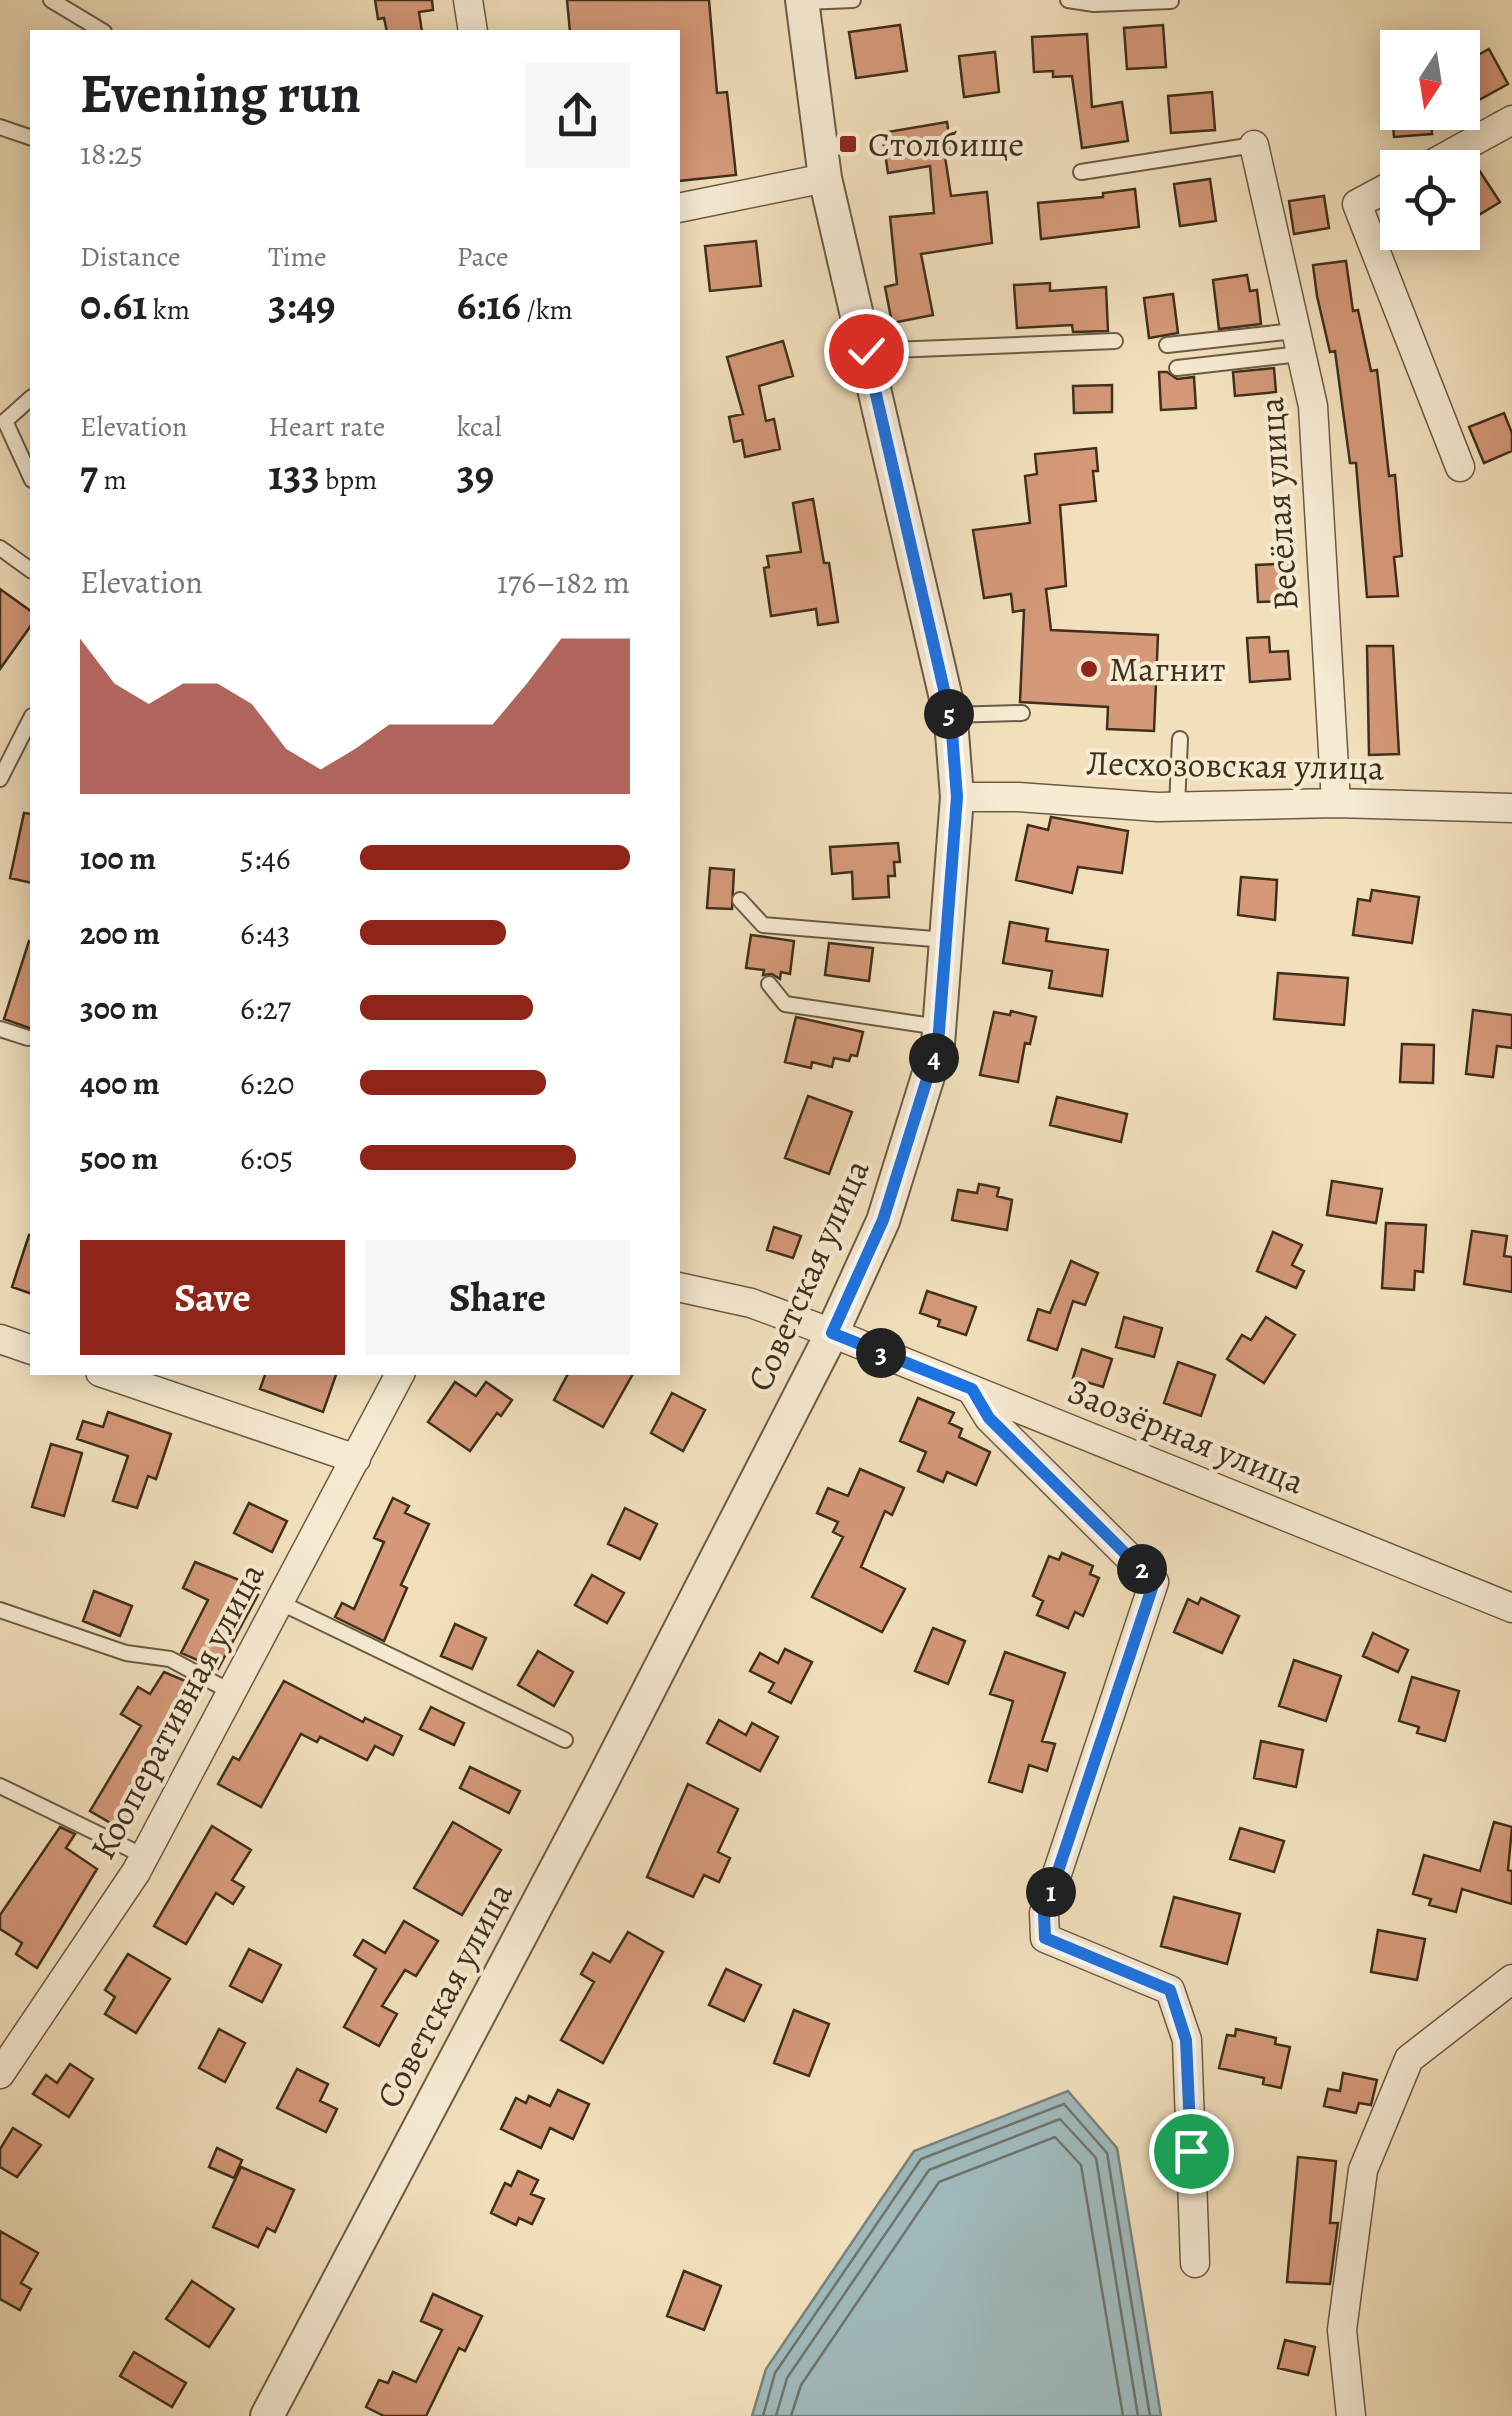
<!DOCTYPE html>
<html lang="en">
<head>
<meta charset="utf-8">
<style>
  :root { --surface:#fff; --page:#f6f6f6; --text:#202124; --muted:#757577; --accent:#8f2418 }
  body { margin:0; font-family:Alegreya,serif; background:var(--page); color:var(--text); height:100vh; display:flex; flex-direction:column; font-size:38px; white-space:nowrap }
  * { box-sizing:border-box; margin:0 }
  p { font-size:32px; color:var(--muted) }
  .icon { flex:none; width:55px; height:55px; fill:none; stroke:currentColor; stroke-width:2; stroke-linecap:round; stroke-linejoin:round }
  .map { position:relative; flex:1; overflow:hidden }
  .details { position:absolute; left:30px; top:30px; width:650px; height:1345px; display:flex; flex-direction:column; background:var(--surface); border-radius:0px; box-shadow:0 5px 25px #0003 }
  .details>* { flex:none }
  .needle { width:65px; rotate:192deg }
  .controls { position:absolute; left:1380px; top:30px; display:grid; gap:20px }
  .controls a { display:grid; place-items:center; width:100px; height:100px; border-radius:0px; background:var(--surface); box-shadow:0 5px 25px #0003; font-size:50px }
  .pin { position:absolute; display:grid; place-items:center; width:85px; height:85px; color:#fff; margin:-42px; border:5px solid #fff; border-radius:50%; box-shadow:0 2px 10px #0007 }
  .km { position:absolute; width:50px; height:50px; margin:-25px; border-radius:50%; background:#222; color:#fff; font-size:28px; line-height:50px; text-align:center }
  .round { display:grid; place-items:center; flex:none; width:105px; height:105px; border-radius:0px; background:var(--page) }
  .summary { display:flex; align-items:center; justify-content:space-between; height:170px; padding:0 50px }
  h1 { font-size:55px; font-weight:700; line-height:75px }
  .stats { display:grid; grid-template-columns:repeat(3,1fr); gap:15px; height:170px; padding:10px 50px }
  .stats div { display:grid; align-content:center }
  .stats b { font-size:42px; font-weight:700 }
  .stats small { font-size:28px; font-weight:400 }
  .stats p { font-size:28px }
  .chart { height:280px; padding:20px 50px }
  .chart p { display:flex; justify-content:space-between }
  .chart svg { width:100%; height:180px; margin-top:10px; fill:var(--accent); opacity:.7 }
  .primary-button { display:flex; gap:20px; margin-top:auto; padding:20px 50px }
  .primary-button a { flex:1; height:115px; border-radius:0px; background:var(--accent); color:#fff; font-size:40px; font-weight:700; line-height:115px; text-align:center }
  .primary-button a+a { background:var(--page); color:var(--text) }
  ul { padding:0 50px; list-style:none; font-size:32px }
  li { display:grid; grid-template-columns:160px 120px 1fr; align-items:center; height:75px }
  li i { height:25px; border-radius:12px; background:var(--accent) }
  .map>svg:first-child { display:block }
</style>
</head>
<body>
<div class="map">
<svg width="1512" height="2416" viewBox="0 0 1512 2416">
  <rect width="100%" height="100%" fill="#f2e0bd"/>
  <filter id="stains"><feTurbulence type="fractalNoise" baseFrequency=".002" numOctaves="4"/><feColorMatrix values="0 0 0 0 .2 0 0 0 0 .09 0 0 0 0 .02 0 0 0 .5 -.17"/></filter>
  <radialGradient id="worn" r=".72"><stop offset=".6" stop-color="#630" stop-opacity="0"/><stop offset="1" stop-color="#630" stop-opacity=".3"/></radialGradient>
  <path fill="#a0babc" stroke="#7a827c" stroke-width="2.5" d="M1068,2091L1117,2148L1161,2416H752L766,2369L914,2151Z"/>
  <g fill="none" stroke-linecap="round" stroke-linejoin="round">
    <path stroke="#70746c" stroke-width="2.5" d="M763,2416L775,2373L921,2159L1064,2104L1107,2153L1150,2416
      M776,2416L787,2378L929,2170L1060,2119L1096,2158L1138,2416
      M791,2416L801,2385L939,2182L1055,2137L1081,2165L1123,2416"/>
  </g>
  <path fill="#d59979" stroke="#402f1b" stroke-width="2.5" d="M375,0H432L433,10L419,12L422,32H387L384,18L378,19Z
    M567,0H709L717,93L727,92L736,175L678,181V32H570Z
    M900,25L907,71L856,78L849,32Z
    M1163,25L1166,67L1127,69L1124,28Z
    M1087,34L1092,107L1122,102L1128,141L1082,148L1072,76L1053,77V71L1034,72L1032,37Z
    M1489,49L1508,84L1468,106L1462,96V64Z
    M995,52L999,92L964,97L959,56Z
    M1212,92L1215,130L1171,133L1168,96Z
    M1392,112H1431L1432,134L1394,137Z
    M947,122L951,149L944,150L951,196L987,192L992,243L921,254L933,315L892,323L885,287L897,284L890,217L934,213L930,166L888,173L882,133Z
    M1479,170L1500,202L1469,221L1462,211V180Z
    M1210,179L1216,221L1180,226L1174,184Z
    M1135,189L1139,227L1041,239L1038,203L1103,197V193Z
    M1324,196L1329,228L1294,234L1289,201Z
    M756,241L761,286L710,291L705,246Z
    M1346,261L1353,311L1358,310L1371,371L1377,370L1389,476L1395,475L1402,556L1394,557L1398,596L1367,597L1356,463H1350L1335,351L1330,352L1317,296L1313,265Z
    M1247,275L1250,291L1257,290L1261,324L1219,329L1213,280Z
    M1050,283V291L1106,287L1108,331L1073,332L1072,325L1017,328L1014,285Z
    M1173,294L1178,333L1149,338L1144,298Z
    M783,341L793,376L759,386L766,421L774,419L780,449L745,457L742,440L734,442L729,417L743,414L727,357Z
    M1274,368L1276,392L1235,396L1233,372Z
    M1159,372H1167L1177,379L1194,377L1196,408L1161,410Z
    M1112,385V412L1074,413L1073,386Z
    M1504,413L1512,433V451L1484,463L1469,427Z
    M1096,448L1098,471H1093L1096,501L1060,505L1066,586L1046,589L1051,630L1158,635L1154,731L1107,729L1108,707L1020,702L1024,610L1013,612L1011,594L984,598L973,530L1030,523L1025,476L1037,474L1035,454Z
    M813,499L824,563H829L838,622L818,625L816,609L771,616L764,568L769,567L767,556L801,552L793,503Z
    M1293,563L1295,601L1258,602L1256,565Z
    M0,589L32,612V624L0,669Z
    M1269,637L1270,652L1288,651L1290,679L1250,682L1247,638Z
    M1367,646H1393L1399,754L1369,755Z
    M24,813L32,814V883L10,878Z
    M1051,817L1128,831L1122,873L1078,867L1072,893L1016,880L1028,825L1048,830Z
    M898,843L900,862H894L895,876H888L889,897L853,899L852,872L832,874L830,847Z
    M710,868L734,870L732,909L707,908Z
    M1241,877L1277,880L1275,920L1238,915Z
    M1372,890L1419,897L1412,943L1353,935L1358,899L1370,901Z
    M1010,922L1048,929L1046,941L1108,950L1102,996L1049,988L1052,971L1003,963Z
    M751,935L794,941L790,974L781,972L780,979L772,974L763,975L764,970L746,968Z
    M29,941L32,942V1029L4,1019Z
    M829,943L873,948L869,981L825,975Z
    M1278,973L1348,978L1344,1025L1274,1019Z
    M1473,1010L1512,1015V1048L1497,1046L1493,1077L1466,1074Z
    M1011,1011L1036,1017L1030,1044L1025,1043L1018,1082L980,1075L994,1012L1010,1015Z
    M796,1017L863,1032L857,1056L851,1055L849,1061L834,1058L832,1067L812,1062L811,1068L785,1062Z
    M1402,1044L1434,1045L1433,1083L1400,1082Z
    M808,1096L852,1112L829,1174L785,1158Z
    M1057,1097L1127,1114L1121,1142L1050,1125Z
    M1332,1181L1382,1189L1376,1223L1327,1215Z
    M979,1184L999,1188L997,1196L1012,1200L1007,1230L952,1220L958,1190L977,1193Z
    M1386,1223L1426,1225L1423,1272L1415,1271L1414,1290L1382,1288Z
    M774,1227L801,1236L793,1258L767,1250Z
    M1472,1231L1507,1236L1504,1256L1512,1257V1292L1464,1284Z
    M1273,1232L1302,1245L1292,1265L1304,1271L1296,1288L1257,1271Z
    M29,1235H32V1294L12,1287Z
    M1071,1261L1098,1273L1085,1305L1073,1301L1057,1350L1028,1340L1038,1309L1050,1313Z
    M927,1291L976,1307L966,1335L938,1326L940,1320L920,1313Z
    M1124,1317L1162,1328L1154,1357L1116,1347Z
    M1266,1317L1295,1335L1264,1383L1227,1359L1242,1335L1251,1340Z
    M1082,1349L1112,1359L1103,1387L1073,1378Z
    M1178,1362L1215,1375L1201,1416L1164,1403Z
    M266,1372H337L323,1412L260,1389Z
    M569,1372H634L603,1427L554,1400Z
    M455,1382L476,1396L486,1382L512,1400L501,1416L497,1413L470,1451L428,1422Z
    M672,1393L705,1410L683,1451L651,1433Z
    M918,1398L954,1413L949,1423L962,1429L959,1437L990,1452L976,1485L947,1472L943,1482L918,1471L926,1452L900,1441Z
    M108,1412L171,1434L156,1479L148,1476L137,1508L113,1501L128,1456L77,1439L83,1421L103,1427Z
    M51,1444L82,1453L64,1516L32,1507Z
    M860,1469L904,1488L892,1515L885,1511L861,1567L905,1589L882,1632L812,1597L843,1537L833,1532L838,1522L817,1513L828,1488L848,1496Z
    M393,1498L409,1506L405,1513L429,1524L401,1585L407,1588L384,1641L335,1617L342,1603L354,1609L384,1542L374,1538Z
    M249,1503L287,1521L272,1552L234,1533Z
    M625,1508L657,1524L640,1559L608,1544Z
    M1062,1553L1093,1566L1090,1574L1099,1578L1083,1616L1075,1612L1068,1628L1037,1615L1043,1601L1033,1596L1049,1556L1059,1560Z
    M195,1562L261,1589L218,1669L181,1653L208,1600L183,1588Z
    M592,1575L624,1593L607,1623L575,1605Z
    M94,1591L132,1606L120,1636L83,1621Z
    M1201,1598L1239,1616L1222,1653L1174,1632L1188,1599L1198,1604Z
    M455,1624L486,1638L472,1669L441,1656Z
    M933,1628L965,1641L948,1684L915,1671Z
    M1373,1633L1408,1650L1398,1672L1363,1656Z
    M785,1649L812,1662L791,1703L769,1692L774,1683L750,1671L760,1653L778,1663Z
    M538,1651L573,1672L554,1706L518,1685Z
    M1005,1652L1065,1673L1042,1741L1055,1744L1047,1771L1029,1765L1022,1792L989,1782L1013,1701L990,1694Z
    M1294,1660L1341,1676L1326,1721L1279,1706Z
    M164,1672L195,1685L157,1747L167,1752L147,1787L126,1822L119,1817L114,1825L90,1811L141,1726L121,1714L138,1687L150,1694Z
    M1412,1677L1459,1691L1445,1741L1417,1733L1419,1727L1399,1721Z
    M284,1681L363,1722L365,1718L402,1736L393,1755L375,1746L367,1760L320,1737L317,1742L301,1734L261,1807L218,1784L233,1757L239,1760Z
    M431,1707L464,1723L454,1745L420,1729Z
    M719,1720L746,1735L752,1723L778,1737L760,1771L707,1743Z
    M1261,1741L1303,1750L1296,1787L1254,1778Z
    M470,1767L520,1791L509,1813L460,1788Z
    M688,1784L738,1809L718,1852L730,1858L719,1882L704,1875L693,1897L647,1877Z
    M453,1822L501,1850L462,1915L414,1888Z
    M1494,1822L1512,1827L1508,1870L1512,1871V1904L1462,1889L1456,1912L1429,1905L1431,1899L1413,1894L1424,1855L1480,1871Z
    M212,1826L251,1850L232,1880L244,1887L233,1904L216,1893L186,1944L154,1926Z
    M60,1827L75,1834L66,1848L97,1869L37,1968L16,1954L22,1943L0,1929V1915Z
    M1240,1828L1284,1841L1274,1872L1230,1859Z
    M1174,1897L1240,1914L1227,1964L1161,1946Z
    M404,1921L438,1941L416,1976L405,1970L382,2006L397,2014L379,2046L344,2027L376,1969L354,1955L363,1940L385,1953Z
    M1378,1930L1425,1939L1417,1980L1371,1972Z
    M628,1932L663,1952L603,2063L561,2040L594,1982L581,1974L593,1953L610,1962Z
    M249,1949L281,1965L262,2002L230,1986Z
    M128,1954L170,1979L136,2033L105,2014L115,1997L105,1990Z
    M726,1969L761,1985L744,2021L709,2005Z
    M794,2010L829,2024L809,2076L774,2063Z
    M219,2029L245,2043L225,2082L199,2068Z
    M1236,2029L1276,2038L1275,2044L1290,2047L1281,2088L1263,2084L1264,2078L1219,2068L1227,2035L1235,2036Z
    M70,2064L93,2079L69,2117L33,2094L46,2075L57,2083Z
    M297,2069L328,2084L320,2101L337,2109L326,2132L277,2108Z
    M1343,2073L1377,2080L1371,2105L1359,2103L1356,2113L1324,2106L1328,2089L1340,2091Z
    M558,2090L589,2104L573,2139L550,2128L541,2148L501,2129L516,2098L526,2103L529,2096L550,2106Z
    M13,2128L41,2145L17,2177L0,2167V2149Z
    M217,2148L242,2160L234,2178L209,2167Z
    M1298,2157L1336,2161L1330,2223H1338L1330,2284L1287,2282Z
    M241,2167L294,2190L275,2232L267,2228L258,2247L213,2227Z
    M518,2171L538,2180L531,2194L544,2199L532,2224L519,2218L516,2225L491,2213L505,2183L511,2186Z
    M0,2231L38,2253L21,2283L31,2289L20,2310L0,2299Z
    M684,2271L721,2286L704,2330L667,2316Z
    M192,2281L234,2309L209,2347L166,2319Z
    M433,2294L482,2316L465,2351L459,2348L426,2416H384L366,2407L379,2380L388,2383L393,2372L416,2382L442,2330L421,2321Z
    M1285,2340L1315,2347L1308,2375L1278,2368Z
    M134,2352L186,2383L172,2407L120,2376Z"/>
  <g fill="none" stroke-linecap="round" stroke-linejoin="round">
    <defs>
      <path id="service" d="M51,0L104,32
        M1068,0L1094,4L1171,1
        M804,2L853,0
        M0,127L32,138
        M1081,172L1254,145
        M1167,345L1294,331
        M866,351L1115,341
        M1177,368L1300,354
        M32,397L5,421L32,480
        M0,548L32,571
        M950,715L1022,713
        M0,779L32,716
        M1177,806L1180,739
        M740,900L763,925L946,940
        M769,984L785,1004L939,1027
        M0,1029L28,1038
        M279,1602L565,1740
        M0,1610L126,1653L170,1659L233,1693
        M0,1786L144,1856"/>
      <path id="minor" d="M468,0L473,32
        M1254,145L1313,406L1336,803
        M1425,168L1512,120
        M1398,182L1357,204L1460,467
        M678,208L825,178
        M957,797H1018L1158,807L1336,803L1512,808
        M678,1287L751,1303L832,1333L1512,1608
        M0,1339L32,1350
        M100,1372L356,1459
        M971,1389L989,1418L1154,1582L1044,1913L1045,1938L1170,1990L1187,2040L1195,2263
        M0,2074L136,1872L401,1372
        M1351,2416L1342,2330L1363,2170L1409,2059L1512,1979"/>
      <path id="tertiary" d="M267,2416L598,1789L832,1333L883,1221L938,1044L957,797L951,720L825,178L802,0"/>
    </defs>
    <use href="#service" stroke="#6c5b44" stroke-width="18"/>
    <use href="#minor" stroke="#6c5b44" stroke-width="31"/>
    <use href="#tertiary" stroke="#6c5b44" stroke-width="36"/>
    <use href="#service" stroke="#f7ebd4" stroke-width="14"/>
    <use href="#minor" stroke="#f7ebd4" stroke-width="28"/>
    <use href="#tertiary" stroke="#f7ebd4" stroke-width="32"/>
  </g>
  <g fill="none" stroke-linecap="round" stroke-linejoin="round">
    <defs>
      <path id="route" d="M866,351L951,720L957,797L938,1044L883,1220L832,1333L972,1389L989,1418L1154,1582L1044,1913L1045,1938L1170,1990L1186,2040L1191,2151"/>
    </defs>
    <use href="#route" stroke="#fff" stroke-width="20"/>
    <use href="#route" stroke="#1a73e8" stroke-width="12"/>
  </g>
  <g fill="#8f2418" stroke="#f7ebd4" stroke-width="4">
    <rect x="838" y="134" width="20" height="20" rx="5"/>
    <circle cx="1089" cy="669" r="10"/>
  </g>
  <g text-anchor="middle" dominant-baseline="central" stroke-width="8" stroke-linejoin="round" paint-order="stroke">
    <g font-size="35" fill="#402f1b" stroke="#f7ebd4" text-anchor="start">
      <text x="868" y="144">Столбище</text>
      <text x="1109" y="669">Магнит</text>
    </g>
    <g font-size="35" fill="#402f1b" stroke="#f7ebd4">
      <text transform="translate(1278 504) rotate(-94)">Весёлая улица</text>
      <text transform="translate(1235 765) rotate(1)">Лесхозовская улица</text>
      <text transform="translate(808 1275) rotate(-66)">Советская улица</text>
      <text transform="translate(1186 1436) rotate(22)">Заозёрная улица</text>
      <text transform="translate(177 1711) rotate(-62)">Кооперативная улица</text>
      <text transform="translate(444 1995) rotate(-62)">Советская улица</text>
    </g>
  </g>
  <rect width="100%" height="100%" filter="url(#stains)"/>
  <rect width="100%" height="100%" fill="url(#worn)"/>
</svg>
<div class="controls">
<a><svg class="needle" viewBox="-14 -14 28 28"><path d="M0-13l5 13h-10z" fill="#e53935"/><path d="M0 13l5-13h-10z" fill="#757577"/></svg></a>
<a><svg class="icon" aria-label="locate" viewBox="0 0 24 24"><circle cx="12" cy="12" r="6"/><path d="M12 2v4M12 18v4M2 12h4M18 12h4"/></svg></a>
</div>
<div class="pin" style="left:1191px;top:2151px;background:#1e9e55"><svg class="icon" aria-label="arrive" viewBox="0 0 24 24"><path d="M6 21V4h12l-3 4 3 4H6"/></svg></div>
<div class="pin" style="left:866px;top:351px;background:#d93025"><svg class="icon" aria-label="check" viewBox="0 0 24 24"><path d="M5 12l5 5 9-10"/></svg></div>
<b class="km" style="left:1051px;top:1892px">1</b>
<b class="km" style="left:1142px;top:1569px">2</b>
<b class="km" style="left:881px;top:1353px">3</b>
<b class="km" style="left:934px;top:1058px">4</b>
<b class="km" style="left:949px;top:714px">5</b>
<section class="details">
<div class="summary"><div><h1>Evening run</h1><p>18:25</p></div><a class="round"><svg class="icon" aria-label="share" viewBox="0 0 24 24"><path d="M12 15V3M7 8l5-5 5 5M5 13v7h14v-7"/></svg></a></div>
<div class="stats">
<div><p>Distance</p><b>0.61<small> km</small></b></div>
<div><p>Time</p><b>3:49</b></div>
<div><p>Pace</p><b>6:16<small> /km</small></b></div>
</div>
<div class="stats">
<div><p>Elevation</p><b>7<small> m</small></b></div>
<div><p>Heart rate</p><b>133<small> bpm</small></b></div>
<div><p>kcal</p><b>39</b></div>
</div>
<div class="chart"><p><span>Elevation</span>176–182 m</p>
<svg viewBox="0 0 160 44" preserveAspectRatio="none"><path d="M0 44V6L10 17L20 22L30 17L40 17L50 22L60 33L70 38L80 33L90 27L100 27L110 27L120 27L130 17L140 6L150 6L160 6V44z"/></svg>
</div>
<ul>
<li><b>100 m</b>5:46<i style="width:100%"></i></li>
<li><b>200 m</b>6:43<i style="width:54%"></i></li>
<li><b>300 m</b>6:27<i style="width:64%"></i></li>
<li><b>400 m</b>6:20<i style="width:69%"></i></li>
<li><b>500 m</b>6:05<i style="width:80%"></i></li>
</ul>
<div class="primary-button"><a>Save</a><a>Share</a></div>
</section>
</div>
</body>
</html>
